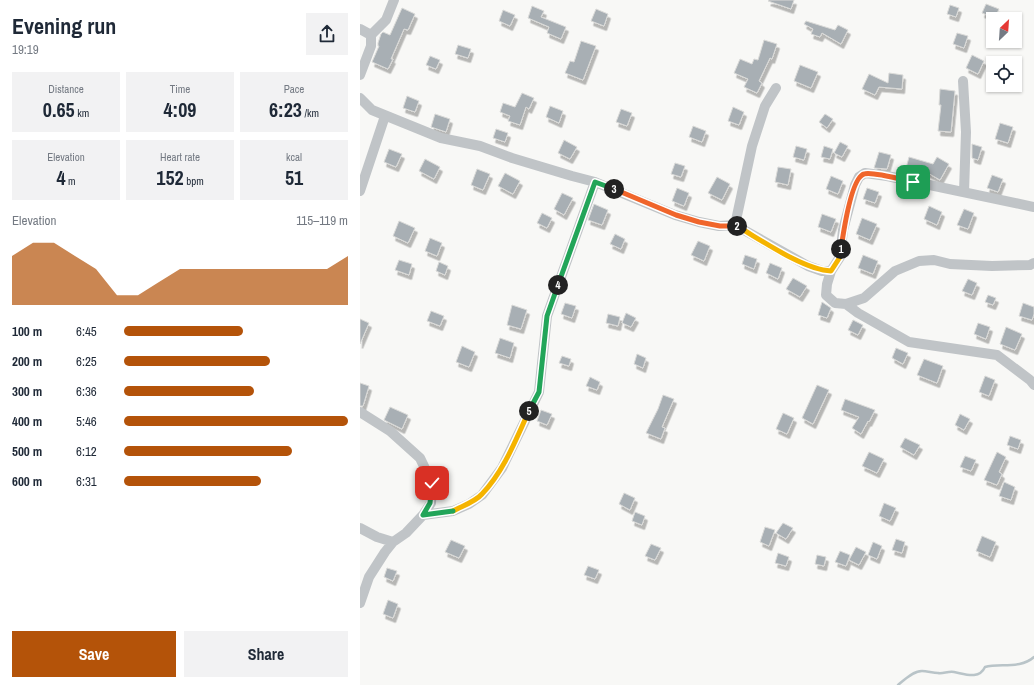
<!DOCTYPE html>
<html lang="en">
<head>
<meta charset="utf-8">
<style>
  :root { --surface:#fff; --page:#f2f2f3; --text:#1f2937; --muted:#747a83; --accent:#b45309 }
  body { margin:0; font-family:"Archivo Narrow",sans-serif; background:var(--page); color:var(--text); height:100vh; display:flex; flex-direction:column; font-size:15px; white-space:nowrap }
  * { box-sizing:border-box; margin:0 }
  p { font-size:13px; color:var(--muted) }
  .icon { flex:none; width:22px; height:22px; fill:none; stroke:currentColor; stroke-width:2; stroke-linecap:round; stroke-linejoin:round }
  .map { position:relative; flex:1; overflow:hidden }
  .side { display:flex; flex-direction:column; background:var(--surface); width:360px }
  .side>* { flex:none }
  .needle { width:26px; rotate:25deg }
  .tools { position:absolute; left:626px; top:12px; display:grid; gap:8px }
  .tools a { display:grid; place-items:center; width:36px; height:36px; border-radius:0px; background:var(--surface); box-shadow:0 1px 3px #0004; font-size:20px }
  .pin { position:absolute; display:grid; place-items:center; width:34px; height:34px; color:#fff; margin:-17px; border-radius:8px; box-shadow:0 2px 6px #0006 }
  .km { position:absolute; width:20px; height:20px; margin:-10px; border-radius:50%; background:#222; color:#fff; font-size:11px; line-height:20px; text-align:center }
  .round { display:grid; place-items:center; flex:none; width:42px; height:42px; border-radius:0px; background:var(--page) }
  .overview { display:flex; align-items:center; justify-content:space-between; height:68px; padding:0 12px }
  h1 { font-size:22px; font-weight:700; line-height:30px }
  .metrics { display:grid; grid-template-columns:repeat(3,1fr); gap:6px; height:68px; padding:4px 12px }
  .metrics div { display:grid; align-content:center; border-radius:0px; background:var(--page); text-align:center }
  .metrics b { font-size:20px; font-weight:700 }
  .metrics small { font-size:11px; font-weight:400 }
  .metrics p { font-size:11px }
  .chart { height:112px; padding:8px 12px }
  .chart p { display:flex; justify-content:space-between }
  .chart svg { width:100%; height:72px; margin-top:4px; fill:var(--accent); opacity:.7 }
  .cta { display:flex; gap:8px; margin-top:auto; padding:8px 12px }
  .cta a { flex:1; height:46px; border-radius:0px; background:var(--accent); color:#fff; font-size:16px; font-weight:700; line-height:46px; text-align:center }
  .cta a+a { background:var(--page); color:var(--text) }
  ul { padding:0 12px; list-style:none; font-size:13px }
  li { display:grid; grid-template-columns:64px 48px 1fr; align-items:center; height:30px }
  li i { height:10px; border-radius:5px; background:var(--accent) }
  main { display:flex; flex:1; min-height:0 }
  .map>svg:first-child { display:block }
</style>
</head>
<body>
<main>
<section class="side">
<div class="overview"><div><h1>Evening run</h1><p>19:19</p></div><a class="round"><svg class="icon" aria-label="share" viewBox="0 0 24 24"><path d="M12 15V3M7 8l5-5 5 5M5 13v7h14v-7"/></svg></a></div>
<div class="metrics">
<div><p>Distance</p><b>0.65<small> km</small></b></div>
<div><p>Time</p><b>4:09</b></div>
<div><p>Pace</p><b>6:23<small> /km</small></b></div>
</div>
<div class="metrics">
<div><p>Elevation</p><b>4<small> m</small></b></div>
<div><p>Heart rate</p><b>152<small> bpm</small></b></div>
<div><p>kcal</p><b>51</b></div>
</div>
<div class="chart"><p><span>Elevation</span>115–119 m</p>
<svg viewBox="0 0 160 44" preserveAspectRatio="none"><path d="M0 44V14L10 6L20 6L30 14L40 22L50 38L60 38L70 30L80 22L90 22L100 22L110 22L120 22L130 22L140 22L150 22L160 14V44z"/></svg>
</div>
<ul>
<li><b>100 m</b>6:45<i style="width:53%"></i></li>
<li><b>200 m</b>6:25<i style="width:65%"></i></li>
<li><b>300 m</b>6:36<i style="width:58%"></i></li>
<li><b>400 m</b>5:46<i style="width:100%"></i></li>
<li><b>500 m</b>6:12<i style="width:75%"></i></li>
<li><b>600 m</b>6:31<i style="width:61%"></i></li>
</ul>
<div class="cta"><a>Save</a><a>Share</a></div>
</section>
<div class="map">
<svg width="674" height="685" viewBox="0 0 674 685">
  <defs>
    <filter id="shadow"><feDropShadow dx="2.5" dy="4.5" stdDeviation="0" flood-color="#0004"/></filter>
  </defs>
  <rect width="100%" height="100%" fill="#f8f8f6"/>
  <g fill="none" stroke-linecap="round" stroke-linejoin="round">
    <path stroke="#b9c4c8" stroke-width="2.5" d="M538,685C544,680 553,671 562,671C567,671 573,673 578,673C583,674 588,671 594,672C605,674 619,680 625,667C640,663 661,669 674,657"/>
  </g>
  <path fill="#a8afb4" stroke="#dadad8" filter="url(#shadow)" d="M409,0H434L431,9L408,1Z
    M626,4L639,9L635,18L622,13Z
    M590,5L599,8L596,17L587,14Z
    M172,6L184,11L181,17L206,27L201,39L187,33L189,27L168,18Z
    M42,8L55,14L48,30L44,29L31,59H33L28,69L12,62L19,46H18V43L21,34L23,32L30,35Z
    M236,9L248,14L244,26L231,21Z
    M143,10L155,15L150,26L139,21Z
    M446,21L475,30L478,25L488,30L481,44L462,33L460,37L451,34L453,29L444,24Z
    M597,33L608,36L604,48L593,44Z
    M404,40L417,44L412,59L410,58L399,81L402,83L397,93L384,87L388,79L374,73L380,59L392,64L394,59L398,60Z
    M221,41L236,46L223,80L205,73L210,61L214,62Z
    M98,45L111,49L108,58L95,54Z
    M612,55L624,61L618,74L606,68Z
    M70,56L80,60L76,69L66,65Z
    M440,65L458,72L451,88L434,81Z
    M529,73L543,75L542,89L519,87L515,95L502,89L509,74L528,83Z
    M580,89L595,91L591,132L578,131L581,105H579Z
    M162,93L174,98L169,109L166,107L160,125L148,121L150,116L140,112L143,103L155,107Z
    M47,96L59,101L55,112L43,108Z
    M190,106L203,111L199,123L186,117Z
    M373,107L384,112L379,125L368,121Z
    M261,109L272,113L267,126L256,122Z
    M75,114L90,119L86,132L71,127Z
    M465,114L473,119L467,128L459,122Z
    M640,123L653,127L648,143L635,139Z
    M333,126L346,131L342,142L329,137Z
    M136,129L148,133L145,142L133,138Z
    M204,140L217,147L210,159L198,153Z
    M480,142L488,146L482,157L474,153Z
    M612,144L622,147L618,160L612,158Z
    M436,146L447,149L444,160L433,157Z
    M464,146L473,149L470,159L461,157Z
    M29,149L42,154L36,167L24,162Z
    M519,152L531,155L527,169L514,168Z
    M549,157L573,164L577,157L589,164L580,180L561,169L559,175L545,172Z
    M65,159L80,167L74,179L59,171Z
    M315,163L325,166L321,177L311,174Z
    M418,167L431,169L428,185L415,182Z
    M117,169L130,174L123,190L111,185Z
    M145,173L160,181L153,194L138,186Z
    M632,175L643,179L638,192L627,188Z
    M471,176L483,181L478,194L466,189Z
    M357,177L370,184L362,200L348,193Z
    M317,188L329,193L324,206L312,201Z
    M507,188L519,192L515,203L503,199Z
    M202,193L213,198L204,215L194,209Z
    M234,204L248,210L242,225L228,220Z
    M569,206L582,212L577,225L564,219Z
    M604,209L614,213L608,229L597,225Z
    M182,213L192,218L187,228L177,223Z
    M462,214L476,219L471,232L458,227Z
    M502,218L517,224L510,240L496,234Z
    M39,221L55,228L48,243L33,236Z
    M255,234L265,239L261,249L250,244Z
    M70,238L82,243L77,256L65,251Z
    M338,241L350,246L344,261L331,255Z
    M385,255L397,259L394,269L382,264Z
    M503,255L518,261L513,274L498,268Z
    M39,260L52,264L49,275L35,270Z
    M79,262L88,266L85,275L76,271Z
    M410,263L422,268L418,279L406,273Z
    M433,278L447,286L440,297L426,289Z
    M608,279L617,283L612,295L602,291Z
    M628,295L636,298L633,305L625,302Z
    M462,302L471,308L467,318L458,315Z
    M205,303L216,306L212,318L201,314Z
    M663,303L674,307V314L672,320L659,316Z
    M152,305L167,310L161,329L147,325Z
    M71,311L84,316L80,326L67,321Z
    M266,313L276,318L271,327L262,323Z
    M248,314L260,317L258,326L246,323Z
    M0,319L9,323L0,344Z
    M493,320L503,325L498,335L488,330Z
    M618,323L630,327L626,339L614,334Z
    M646,327L662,334L655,350L640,344Z
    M140,338L154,343L150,358L135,353Z
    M102,346L115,352L109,367L96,362Z
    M536,348L548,353L543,364L532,358Z
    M277,354L286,358L283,368L274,364Z
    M202,356L211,359L209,366L199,363Z
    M564,359L583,366L577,383L557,375Z
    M625,376L635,380L629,396L619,392Z
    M230,377L240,382L237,390L226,386Z
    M0,383L9,386L3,406H0Z
    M457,385L469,390L453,424L442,418Z
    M303,395L314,399L302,427L305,428L301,439L286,433L298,409Z
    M485,399L515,410L509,422L508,421L501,434L492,428L499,417L481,410Z
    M30,407L48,415L42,429L24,420Z
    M181,410L192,414L187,425L177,421Z
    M423,413L434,418L427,434L416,429Z
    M600,414L610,419L604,430L595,425Z
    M650,436L661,440L658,449L647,445Z
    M545,438L560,445L554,455L540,447Z
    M509,452L524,459L517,473L502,466Z
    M637,452L646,457L639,472L642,474L637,485L624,480Z
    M605,456L616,460L611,471L600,467Z
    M644,482L655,487L651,500L639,496Z
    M264,493L275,498L270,510L259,504Z
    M524,503L536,508L530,521L519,516Z
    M275,512L285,516L282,525L272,521Z
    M423,523L433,528L426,539L416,533Z
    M405,527L415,530L409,546L400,542Z
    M622,536L636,542L630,557L616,551Z
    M536,539L545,542L542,553L532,550Z
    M91,540L105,546L99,558L85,552Z
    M513,542L522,546L517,559L508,555Z
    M291,544L301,548L295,560L285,556Z
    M496,547L506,552L499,565L489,560Z
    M480,551L490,555L486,566L475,562Z
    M418,553L429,557L426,566L415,563Z
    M457,555L466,557L464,566L455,564Z
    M228,566L239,570L235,579L224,575Z
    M27,568L37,571L33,581L24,577Z
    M28,600L38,604L33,618L23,614Z"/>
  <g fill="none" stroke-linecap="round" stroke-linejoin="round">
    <path stroke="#c0c4c7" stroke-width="10" d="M0,29L11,35V46L0,75
      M11,35L26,20L34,0
      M603,81L606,132L604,192
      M0,98L12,110L81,138L120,146L152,158L212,176L235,182L315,215L339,222L359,226L375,225L448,266L462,271H471L480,257L483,230L495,185L499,177L505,173L527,176L674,207
      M0,191L25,116
      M375,225L392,146L405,106L416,88
      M471,271L467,284L466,295L475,303L486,304L504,298L535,271L559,261L574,260L590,264L632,266L670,265L674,263
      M486,304L498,313L549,342L637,355L670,380L674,385
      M0,412L30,431L60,458L72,483L71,503L63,515L46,533L33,542L25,552L9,577L0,603
      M63,515L93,511L109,504L122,495L142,468L179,392L187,316L235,182
      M0,528L17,537L33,542"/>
  </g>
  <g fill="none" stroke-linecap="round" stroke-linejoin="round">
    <defs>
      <path id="split-1" d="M481,249C483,235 491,178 504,174C512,171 543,180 553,182"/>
      <path id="split-2" d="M377,226C401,240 444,270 471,271L480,257L481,249"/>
      <path id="split-3" d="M254,189L316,215L339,222L360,226H377"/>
      <path id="split-4" d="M198,285L235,182L254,189"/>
      <path id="split-5" d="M169,411L179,392L187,316L198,285"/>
      <path id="split-6" d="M93,511C102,506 115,502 122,494C144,471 156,439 169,411"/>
      <path id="split-7" d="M72,483L70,503L63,515L93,511"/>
    </defs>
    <use href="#split-1" stroke="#fff" stroke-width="8"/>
    <use href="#split-2" stroke="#fff" stroke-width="8"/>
    <use href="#split-3" stroke="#fff" stroke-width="8"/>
    <use href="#split-4" stroke="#fff" stroke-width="8"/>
    <use href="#split-5" stroke="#fff" stroke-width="8"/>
    <use href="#split-6" stroke="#fff" stroke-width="8"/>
    <use href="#split-7" stroke="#fff" stroke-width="8"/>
    <use href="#split-1" stroke="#f0652b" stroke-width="5"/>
    <use href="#split-2" stroke="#f5b400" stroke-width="5"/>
    <use href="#split-3" stroke="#f0652b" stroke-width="5"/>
    <use href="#split-4" stroke="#22a559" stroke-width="5"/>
    <use href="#split-5" stroke="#22a559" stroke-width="5"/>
    <use href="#split-6" stroke="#f5b400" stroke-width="5"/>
    <use href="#split-7" stroke="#22a559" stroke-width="5"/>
  </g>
</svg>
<div class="tools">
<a><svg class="needle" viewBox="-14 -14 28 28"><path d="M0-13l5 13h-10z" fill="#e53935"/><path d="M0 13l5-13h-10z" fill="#747a83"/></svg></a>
<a><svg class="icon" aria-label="locate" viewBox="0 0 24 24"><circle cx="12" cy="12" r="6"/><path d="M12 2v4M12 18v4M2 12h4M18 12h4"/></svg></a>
</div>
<div class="pin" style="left:553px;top:182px;background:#1e9e55"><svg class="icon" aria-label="arrive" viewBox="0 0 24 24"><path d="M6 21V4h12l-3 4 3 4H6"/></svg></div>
<div class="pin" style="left:72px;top:483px;background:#d93025"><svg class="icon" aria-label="check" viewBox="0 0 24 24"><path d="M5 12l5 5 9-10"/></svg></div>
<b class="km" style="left:481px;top:249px">1</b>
<b class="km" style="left:377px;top:226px">2</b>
<b class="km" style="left:254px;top:189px">3</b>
<b class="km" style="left:198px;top:285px">4</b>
<b class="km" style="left:169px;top:411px">5</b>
</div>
</main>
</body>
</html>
